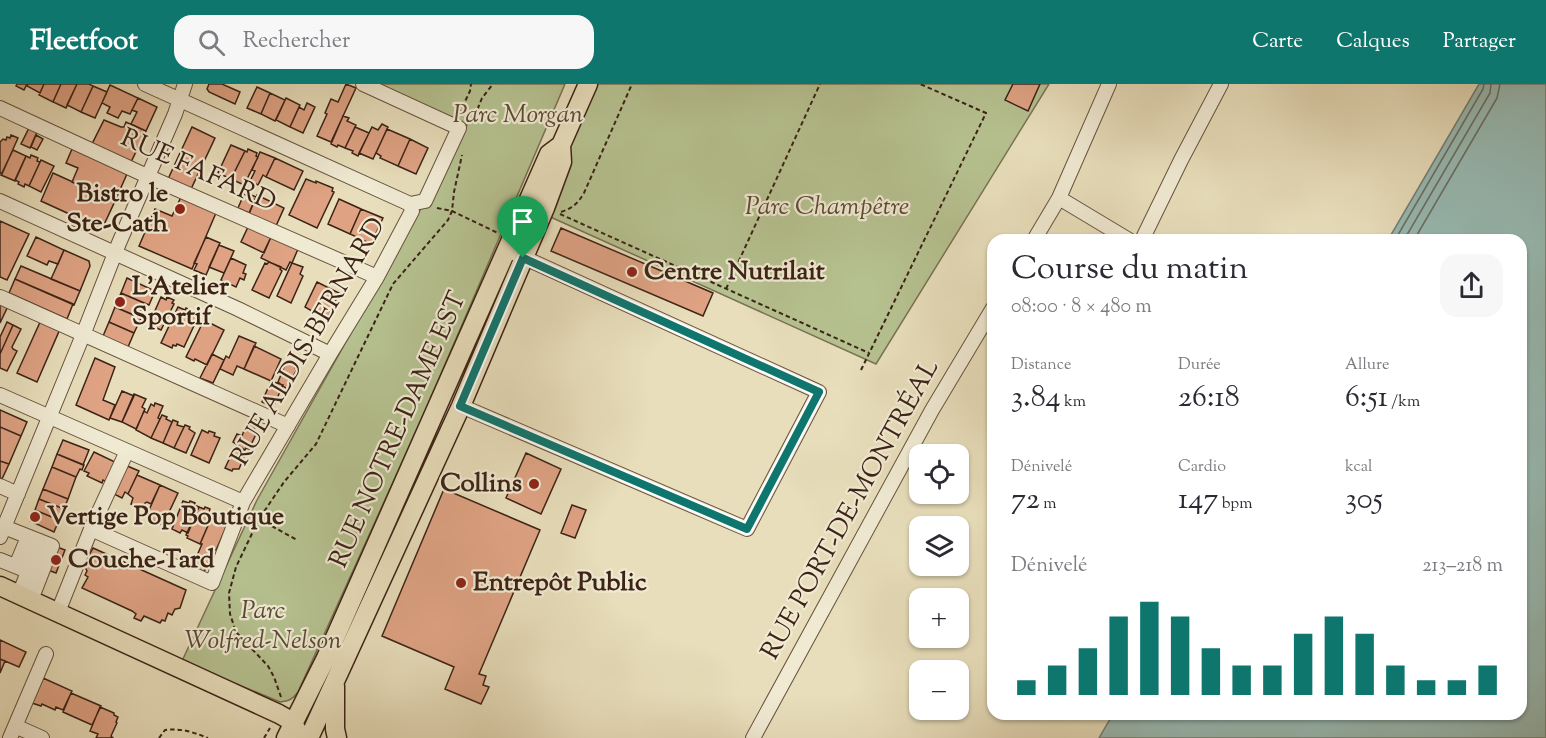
<!DOCTYPE html>
<html lang="fr">
<head>
<meta charset="utf-8">
<style>
  :root { --surface:#fff; --page:#f7f7f7; --text:#2b2b33; --muted:#7c7c81; --accent:#0f766e }
  body { margin:0; font-family:"Sorts Mill Goudy",serif; background:var(--page); color:var(--text); height:100vh; display:flex; flex-direction:column; font-size:22px; white-space:nowrap }
  * { box-sizing:border-box; margin:0 }
  p { font-size:20px; color:var(--muted) }
  .icon { flex:none; width:33px; height:33px; fill:none; stroke:currentColor; stroke-width:2; stroke-linecap:round; stroke-linejoin:round }
  .map { position:relative; flex:1; overflow:hidden }
  .side { position:absolute; left:987px; top:150px; width:540px; height:486px; display:flex; flex-direction:column; background:var(--surface); border-radius:18px; box-shadow:0 2px 4px #0004 }
  .side>* { flex:none }
  .tools { position:absolute; left:909px; top:360px; display:grid; gap:12px }
  .tools a { display:grid; place-items:center; width:60px; height:60px; border-radius:12px; background:var(--surface); box-shadow:0 2px 4px #0004; font-size:30px }
  .pin { position:absolute; display:grid; place-items:center; width:51px; height:51px; color:#fff; margin:-62px -26px; border-radius:50% 50% 50% 0; rotate:-45deg; box-shadow:0 0 6px #0007 }
  .pin .icon { rotate:45deg }
  .round { display:grid; place-items:center; flex:none; width:63px; height:63px; border-radius:18px; background:var(--page) }
  .overview { display:flex; align-items:center; justify-content:space-between; height:102px; padding:0 24px }
  h1 { font-size:33px; font-weight:600; line-height:45px }
  .metrics { display:grid; grid-template-columns:repeat(3,1fr); gap:9px; height:102px; padding:6px 24px }
  .metrics div { display:grid; align-content:center }
  .metrics b { font-size:30px; font-weight:600 }
  .metrics small { font-size:16px; font-weight:400 }
  .metrics p { font-size:16px }
  .chart { height:168px; padding:12px 24px }
  .chart p { display:flex; justify-content:space-between }
  .chart svg { width:100%; height:108px; margin-top:6px; stroke:var(--accent); stroke-width:6 }
  header { display:flex; align-items:center; gap:36px; box-sizing:border-box; height:84px; padding:0 30px; background:var(--accent); color:#fff }
  header strong { font-size:28px }
  nav { display:flex; gap:33px; margin-inline-start:auto; font-size:21px }
  .search { width:420px; height:54px; background:var(--page); display:flex; align-items:center; gap:15px; box-sizing:border-box; padding:0 21px; border-radius:18px; color:var(--muted); font-size:22px }
  .map>svg:first-child { display:block }
</style>
</head>
<body>
<header>
<strong>Fleetfoot</strong>
<div class="search"><svg class="icon" aria-label="search" viewBox="0 0 24 24"><circle cx="10" cy="10" r="6"/><path d="M15 15l6 6"/></svg>Rechercher</div>
<nav><a>Carte</a><a>Calques</a><a>Partager</a></nav>
</header>
<div class="map">
<svg width="1546" height="654" viewBox="0 0 1546 654">
  <rect width="100%" height="100%" fill="#e8debb"/>
  <filter id="stains"><feTurbulence type="fractalNoise" baseFrequency=".00333" numOctaves="4"/><feColorMatrix values="0 0 0 0 .2 0 0 0 0 .09 0 0 0 0 .02 0 0 0 .5 -.17"/></filter>
  <radialGradient id="worn" r=".72"><stop offset=".6" stop-color="#630" stop-opacity="0"/><stop offset="1" stop-color="#630" stop-opacity=".3"/></radialGradient>
  <path fill="#b6c190" stroke="#797253" stroke-width="1.5" d="M378,0H565L423,332L298,608C293,615 289,617 280,618L182,577L257,416L463,50L467,41Z
    M591,0H1049L876,280L535,126Z"/>
  <path fill="#98bbb4" stroke="#737e75" stroke-width="1.5" d="M1479,0H1546V654H1099L1113,630H1521V156H1388Z"/>
  <g fill="none" stroke-linecap="round" stroke-linejoin="round">
    <path stroke="#6a6f65" stroke-width="1.5" d="M1395,156L1483,5L1484,0
      M1404,156L1490,9L1491,0
      M1414,156L1497,14L1500,0"/>
  </g>
  <path fill="#dfa384" stroke="#3c2316" stroke-width="1.5" d="M17,0H27L24,6L16,2Z
    M28,0H44L40,9L27,2Z
    M44,0H61L53,18L39,11Z
    M61,0H77L66,24L53,18Z
    M77,0H89L93,2L81,28L67,21Z
    M209,0H222L240,8L235,20L209,8L207,5Z
    M346,0L356,4L331,58L317,52L327,30L325,29L331,15L338,18Z
    M1013,0H1040L1028,27L1005,16Z
    M110,1L138,14L130,30L122,27L118,34L107,29L110,23L102,19Z
    M93,2L107,8L95,34L81,28Z
    M257,3L270,9L261,30L247,24Z
    M270,9L285,16L275,37L261,30Z
    M138,14L157,23L146,47L131,40L137,28L132,26Z
    M286,14L300,21L290,43L276,36Z
    M307,19L315,23L303,49L290,43L299,23L304,26Z
    M343,32L349,34L347,37L356,41L345,64L338,61L337,63L331,60Z
    M104,36L121,43H124L126,38L146,47L131,78L92,60Z
    M382,40L388,43L373,75L359,69L372,43L378,46Z
    M192,43L215,54L191,105L168,95Z
    M355,43L369,49L358,72L352,69L353,67L345,64Z
    M29,44L37,48L30,64L21,60Z
    M387,45L410,55L398,82L380,74L381,72L376,69Z
    M11,51L18,54L2,90L0,89V58L3,55L6,56L7,53L10,54Z
    M36,51L43,55L37,66L31,63Z
    M410,55L428,64L416,90L398,82Z
    M231,61L245,67L231,95L218,89Z
    M72,65L127,90L115,117L72,98L78,84L66,79Z
    M248,65L257,69L256,72L258,73L244,101L233,96L234,94L232,93L245,67L247,68Z
    M13,66L26,72L15,97L1,91Z
    M260,68L275,74L266,93L263,91L258,101L250,97L255,87L252,86Z
    M31,71L38,74L37,77L40,78L29,102L25,100L24,103L18,100L19,98L15,96L26,72L30,74Z
    M275,74L303,87L294,106L266,93Z
    M41,76L54,82L41,108L29,102Z
    M53,89L115,117L102,145L41,117Z
    M306,95L316,99V97L333,104L332,107L334,108L317,144L289,131Z
    M247,109L256,113L249,129L238,124L244,110L246,111Z
    M257,111L284,124L276,142L249,130Z
    M181,113L216,129L192,185L139,162L155,125L172,132Z
    M339,115L361,125L350,150L328,140Z
    M361,125L383,134L371,160L350,150Z
    M0,137L29,150L7,196L0,193Z
    M248,143L271,153L264,169L241,158Z
    M561,144L713,209L703,232L551,167Z
    M36,153L64,166L58,180L49,177L47,181L27,172Z
    M206,153L220,159L206,191L194,186L197,180L194,179Z
    M271,153L298,165L292,179L290,178L286,186L261,174Z
    M219,161L234,167L224,189L209,183Z
    M64,166L89,177L90,182L80,207L51,195Z
    M231,174L246,181L243,189L246,190L244,196L240,194L236,203L221,196Z
    M269,178L281,183L280,185L282,187L269,214L252,206L265,179L267,180Z
    M292,179L303,183L300,190L303,192L291,219L277,212Z
    M21,182L80,207L74,221L15,195Z
    M127,194L155,207L149,221L121,209Z
    M15,195L73,220L67,235L9,209Z
    M317,198L339,209L328,233L321,230L320,232L305,223Z
    M121,209L144,219L138,233L115,223Z
    M161,213L166,216L167,213L174,216L172,219L174,220L161,246L152,242L153,240L150,238Z
    M0,216L9,220L0,239Z
    M115,223L141,234L134,249L109,238Z
    M178,223L185,226L186,224L192,227L191,229L198,233L184,263L177,260L176,262L173,261L172,264L161,259Z
    M41,236L60,245L37,298L17,289Z
    M204,236L224,246L207,281L195,275L194,277L186,273Z
    M7,238L13,241L0,270V253Z
    M109,238L134,249L128,263L103,252Z
    M13,241L21,245L12,263L13,265L17,267L7,287L0,284V270Z
    M239,252L256,259L244,285L237,282L233,291L220,285L226,272L229,274Z
    M254,262L281,275L271,297L244,285Z
    M212,270L224,276L213,299L200,294Z
    M95,274L115,283L103,316L115,321L109,336L76,321Z
    M287,276L294,278L295,284L297,285L287,305L278,298Z
    M271,297L283,301L275,319L273,317L270,318L268,321L262,318Z
    M122,307L134,312L122,338L110,334Z
    M134,310L146,315L142,323L145,325L136,345L122,338Z
    M155,319L163,322L158,334L160,335L151,354L136,346L144,327L147,329L151,320L154,322Z
    M0,326L27,338L21,352L0,343Z
    M162,331L167,333L166,335L172,338L163,359L151,354Z
    M173,336L178,338L177,341L184,343L174,364L163,359Z
    M247,339L254,342L255,347L257,348L249,365L246,364L245,366L233,358L237,350L242,352Z
    M185,341L190,343L189,345L195,349L186,369L174,364Z
    M0,343L21,352L9,380L0,377Z
    M202,346L208,349L209,347L215,349L214,352L220,354L209,379L191,371Z
    M63,356L89,366L83,381L57,370Z
    M238,362L245,366L244,367L246,368L239,385H233L232,387L225,384L235,363L237,364Z
    M94,368L117,379L107,398L103,396L102,399L87,392L89,389L84,387Z
    M526,369L561,385L541,430L506,414Z
    M57,370L84,381L82,386L80,385L76,393L52,383Z
    M0,377L9,380L2,395L0,394Z
    M125,381L139,387L128,410L125,408L122,414L112,409Z
    M52,383L76,393L68,415L43,405Z
    M137,391L160,401L151,420L147,418L145,419L142,425L131,420L133,414L128,410Z
    M160,401L178,409L163,441L146,433Z
    M43,405L68,415L64,425L39,415Z
    M444,405L540,446L479,590L486,592L483,601L489,603L481,620L445,605L454,583L382,552Z
    M39,415L64,425L59,436L35,426Z
    M183,417L189,419L190,417L195,419L194,421L199,423L188,449L182,446L180,449L172,445Z
    M572,421L586,426L575,454L561,449Z
    M199,423L204,425L205,423L210,425L209,428L213,430L200,460L187,454L188,452L186,451Z
    M35,426L59,436L54,448L30,437Z
    M219,429L227,433L225,435L229,437L216,466H214L204,488L192,483L202,460H200L213,430L218,432Z
    M57,463L65,466L56,489L48,486Z
    M93,464L186,506L180,524L176,525H175L172,531L168,529L165,537L162,536L160,539L144,532L141,537L134,534L136,530L132,527L82,504L88,493L85,491L87,487L84,481Z
    M0,556L26,568L19,583L0,575Z
    M0,575L5,577L0,589Z
    M43,594L72,607L63,626L56,623L55,626L42,620L41,622L32,619Z
    M71,609L101,622L92,641L63,628Z
    M100,623L114,629V631L118,633L116,638L117,639L111,652L113,654H96L98,650L90,647Z"/>
  <g fill="none" stroke-linecap="round" stroke-linejoin="round">
    <defs>
      <path id="minor" d="M145,0L410,120
        M363,0L459,44L425,117L410,120
        M0,24L147,92L377,193
        M1059,114L1129,156
        M0,117L238,225L330,270
        M1034,156L1059,114L1109,0
        M1142,156L1181,76L1221,0
        M0,213L288,342
        M0,311L243,418
        M461,322L747,445L819,308L516,170
        M0,402L18,410
        M4,443L52,462L31,516
        M91,445L212,499L243,418L330,270L377,193L412,127L410,120
        M0,453L83,251L119,159L175,30L185,0
        M0,476L35,490
        M16,482L28,453
        M19,511L40,457
        M58,528L91,445L127,367
        M15,642L42,654
        M10,654L46,570
        M753,654L932,326L993,224"/>
      <path id="major" d="M0,502L279,630L293,638L297,647
        M335,602V645L337,654
        M286,654L326,574L549,70L561,61
        M309,654L461,322L545,124L562,78L561,61L588,0"/>
    </defs>
    <use href="#minor" stroke="#67523f" stroke-width="16"/>
    <use href="#major" stroke="#3c2316" stroke-width="21"/>
    <path stroke="#3c2316" stroke-width="2" stroke-dasharray="4.5 3" stroke-linecap="butt" d="M459,30L470,7L471,0
      M472,39L482,14L493,0
      M437,124L452,127L498,149
      M561,128C573,124 578,119 584,109L632,0
      M560,130L869,269
      M726,205L820,0
      M861,286L986,29L920,0
      M254,429L259,435L297,456
      M281,613L274,593L268,582L236,548L230,530L229,509L236,483L259,435L284,398L316,360L393,200L448,136L452,127L454,108L462,71
      M159,654L165,646C181,644 193,648 208,654
      M264,654L270,644"/>
    <use href="#minor" stroke="#f0ead3" stroke-width="14"/>
    <use href="#major" stroke="#e8debb" stroke-width="18"/>
  </g>
  <g fill="none" stroke-linecap="round" stroke-linejoin="round">
    <defs>
      <path id="route" d="M523,174L819,308L747,445L460,322Z"/>
    </defs>
    <use href="#route" stroke="#fff" stroke-width="12"/>
    <use href="#route" stroke="#0f766e" stroke-width="8"/>
  </g>
  <g fill="#8f2418" stroke="#f0ead3" stroke-width="2">
    <circle cx="180" cy="125" r="6"/>
    <circle cx="632" cy="188" r="6"/>
    <circle cx="120" cy="218" r="6"/>
    <circle cx="534" cy="400" r="6"/>
    <circle cx="35" cy="433" r="6"/>
    <circle cx="56" cy="476" r="6"/>
    <circle cx="461" cy="499" r="6"/>
  </g>
  <g text-anchor="middle" dominant-baseline="central" stroke-width="4.5" stroke-linejoin="round" paint-order="stroke">
    <g font-size="26" font-style="italic" fill="#5a4a34" stroke="#f0ead3">
      <text x="518" y="31">Parc Morgan</text>
      <text x="827" y="123">Parc Champêtre</text>
      <text x="263" y="527">Parc<tspan x="263" dy="30">Wolfred-Nelson</tspan></text>
    </g>
    <g font-size="26" fill="#3c2316" stroke="#f0ead3">
      <text transform="translate(198 87) rotate(24)">RUE FAFARD</text>
      <text transform="translate(309 258) rotate(-60)">RUE ALDIS-BERNARD</text>
      <text transform="translate(399 346) rotate(-66)">RUE NOTRE-DAME EST</text>
      <text transform="translate(851 426) rotate(-61)">RUE PORT-DE-MONTRÉAL</text>
    </g>
    <g font-size="26" font-weight="bold" fill="#3c2316" stroke="#f0ead3" text-anchor="start">
      <text x="168" y="110" text-anchor="end">Bistro le<tspan x="168" dy="30">Ste-Cath</tspan></text>
      <text x="644" y="188">Centre Nutrilait</text>
      <text x="132" y="203">L'Atelier<tspan x="132" dy="30">Sportif</tspan></text>
      <text x="522" y="400" text-anchor="end">Collins</text>
      <text x="47" y="433">Vertige Pop Boutique</text>
      <text x="68" y="476">Couche-Tard</text>
      <text x="473" y="499">Entrepôt Public</text>
    </g>
  </g>
  <rect width="100%" height="100%" filter="url(#stains)"/>
  <rect width="100%" height="100%" fill="url(#worn)"/>
</svg>
<div class="tools">
<a><svg class="icon" aria-label="locate" viewBox="0 0 24 24"><circle cx="12" cy="12" r="6"/><path d="M12 2v4M12 18v4M2 12h4M18 12h4"/></svg></a>
<a><svg class="icon" aria-label="layers" viewBox="0 0 24 24"><path d="M12 4l9 5-9 5-9-5zM3 14l9 5 9-5"/></svg></a>
<a>+</a>
<a>−</a>
</div>
<div class="pin" style="left:523px;top:174px;background:#1e9e55"><svg class="icon" aria-label="arrive" viewBox="0 0 24 24"><path d="M6 21V4h12l-3 4 3 4H6"/></svg></div>
<section class="side">
<div class="overview"><div><h1>Course du matin</h1><p>08:00 · 8 × 480 m</p></div><a class="round"><svg class="icon" aria-label="share" viewBox="0 0 24 24"><path d="M12 15V3M7 8l5-5 5 5M5 13v7h14v-7"/></svg></a></div>
<div class="metrics">
<div><p>Distance</p><b>3.84<small> km</small></b></div>
<div><p>Durée</p><b>26:18</b></div>
<div><p>Allure</p><b>6:51<small> /km</small></b></div>
</div>
<div class="metrics">
<div><p>Dénivelé</p><b>72<small> m</small></b></div>
<div><p>Cardio</p><b>147<small> bpm</small></b></div>
<div><p>kcal</p><b>305</b></div>
</div>
<div class="chart"><p><span>Dénivelé</span>213–218 m</p>
<svg viewBox="0 0 160 44" preserveAspectRatio="none"><path d="M5 44V38M15 44V32M25 44V25M35 44V12M45 44V6M55 44V12M65 44V25M75 44V32M85 44V32M95 44V19M105 44V12M115 44V19M125 44V32M135 44V38M145 44V38M155 44V32"/></svg>
</div>
</section>
</div>
</body>
</html>
